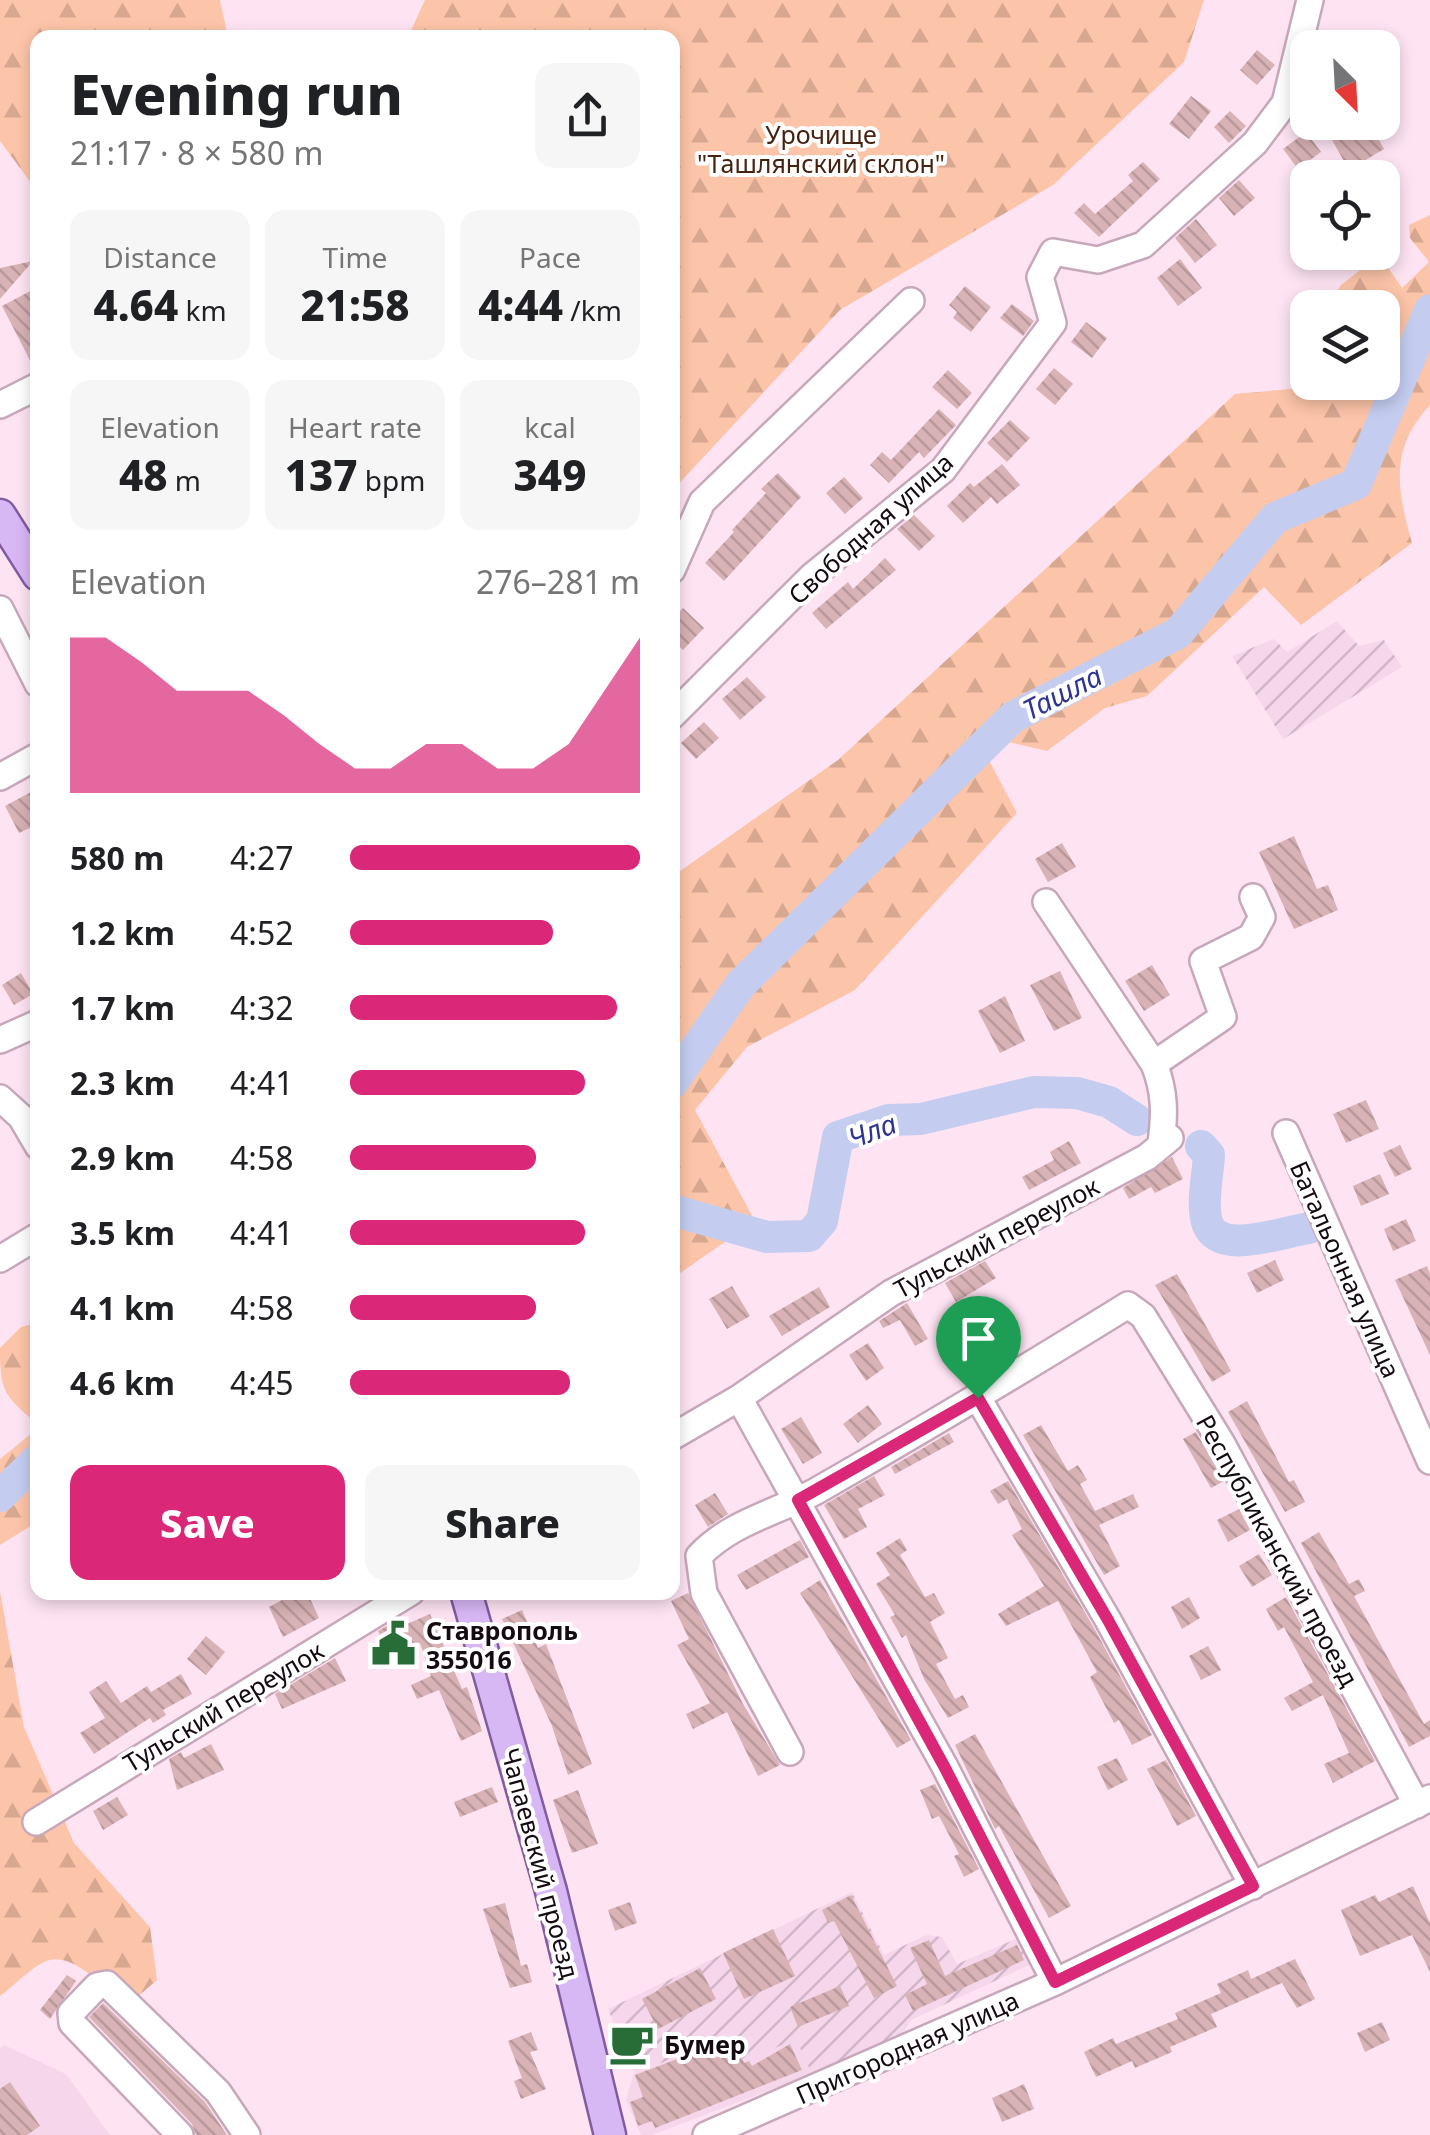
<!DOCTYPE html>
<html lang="en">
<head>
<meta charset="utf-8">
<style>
  :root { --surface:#fff; --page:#f6f6f6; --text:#202124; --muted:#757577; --accent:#db2777 }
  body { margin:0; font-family:"Noto Sans",sans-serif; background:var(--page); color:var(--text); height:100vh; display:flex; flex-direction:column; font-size:38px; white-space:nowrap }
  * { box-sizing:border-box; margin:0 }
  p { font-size:32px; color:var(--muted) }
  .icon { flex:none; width:55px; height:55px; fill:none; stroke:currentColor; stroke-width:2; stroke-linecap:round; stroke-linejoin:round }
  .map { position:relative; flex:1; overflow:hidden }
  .side { position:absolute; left:30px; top:30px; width:650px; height:1570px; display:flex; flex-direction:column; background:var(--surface); border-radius:20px; box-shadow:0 5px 15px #0003 }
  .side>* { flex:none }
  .needle { width:65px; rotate:156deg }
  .buttons { position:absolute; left:1290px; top:30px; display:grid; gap:20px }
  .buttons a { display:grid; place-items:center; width:110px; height:110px; border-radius:20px; background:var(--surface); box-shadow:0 5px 15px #0003; font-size:50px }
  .pin { position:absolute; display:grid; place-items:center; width:85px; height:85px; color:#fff; margin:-102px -42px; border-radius:50% 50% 50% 0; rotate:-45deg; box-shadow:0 0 10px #0007 }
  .pin .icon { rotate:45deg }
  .round { display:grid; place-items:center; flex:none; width:105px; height:105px; border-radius:20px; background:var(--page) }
  .head { display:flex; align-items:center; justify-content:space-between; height:170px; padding:0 40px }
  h1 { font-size:55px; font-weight:800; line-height:75px }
  .figures { display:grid; grid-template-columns:repeat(3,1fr); gap:15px; height:170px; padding:10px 40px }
  .figures div { display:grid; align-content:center; border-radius:20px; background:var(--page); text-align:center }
  .figures b { font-size:42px; font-weight:800 }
  .figures small { font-size:28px; font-weight:400 }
  .figures p { font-size:28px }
  .chart { height:280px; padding:20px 40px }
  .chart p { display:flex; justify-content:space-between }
  .chart svg { width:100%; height:180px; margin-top:10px; fill:var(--accent); opacity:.7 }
  .button { display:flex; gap:20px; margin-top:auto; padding:20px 40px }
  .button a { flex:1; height:115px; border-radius:20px; background:var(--accent); color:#fff; font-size:40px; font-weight:800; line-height:115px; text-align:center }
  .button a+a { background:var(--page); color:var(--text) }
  ul { padding:0 40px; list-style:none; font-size:32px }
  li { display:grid; grid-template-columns:160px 120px 1fr; align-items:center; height:75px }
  li i { height:25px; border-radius:12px; background:var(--accent) }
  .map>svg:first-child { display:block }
</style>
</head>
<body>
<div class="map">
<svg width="1430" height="2135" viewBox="0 0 1430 2135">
  <defs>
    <pattern id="industrial-furrows" width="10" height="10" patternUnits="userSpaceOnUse" patternTransform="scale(2.5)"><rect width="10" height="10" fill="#f5d6ea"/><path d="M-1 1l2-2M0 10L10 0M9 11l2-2" fill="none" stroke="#d1b6c8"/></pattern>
    <pattern id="forest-firs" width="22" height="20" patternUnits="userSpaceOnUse" patternTransform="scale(2.5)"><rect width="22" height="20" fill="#fcc4a8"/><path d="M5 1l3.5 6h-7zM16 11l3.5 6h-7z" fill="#d7a790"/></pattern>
    <pattern id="building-back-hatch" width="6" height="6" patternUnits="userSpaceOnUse" patternTransform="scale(2.5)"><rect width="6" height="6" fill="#d8b2b4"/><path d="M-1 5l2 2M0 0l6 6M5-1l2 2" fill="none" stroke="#b8989a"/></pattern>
  </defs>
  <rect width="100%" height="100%" fill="#fee4f3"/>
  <path fill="#f5d6ea" d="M735,2034L796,2038L812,2074L652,2135H641L626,2100L634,2073Z
    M4,2045L66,2074L110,2135H0V2048Z"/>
  <path fill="url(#industrial-furrows)" d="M1337,621L1359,646L1384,640L1402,667L1283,739L1232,656L1274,639L1287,652Z
    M852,1892L884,1955L926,1935L942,1937L957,1964L1023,1936L1036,1962L911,2020L903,2033L812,2074L796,2039L744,2061L735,2035L634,2073L608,2009Z"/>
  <path fill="url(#forest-firs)" d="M0,0H220L228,37L38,38L37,191L0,141Z
    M425,0H1204L1184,62L1053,185L840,310L673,490L672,38L408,37Z
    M1430,215V405C1389,449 1397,489 1412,543L1301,625L1264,587L1147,696L1105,708L1047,751L975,734L1017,813L855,990L747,1047L695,1110L755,1221L673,1278V876L838,760L1235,394L1313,387L1318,383L1382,382V308L1328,307L1341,285L1373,260L1385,263L1402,288L1429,262L1410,238L1409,225Z
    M37,1323H38L37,1424C4,1395 0,1392 0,1348L21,1327Z
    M37,1429V1522L0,1545V1459Z
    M0,1591L24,1727L74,1843L150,1927L157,1980L135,1999C106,1999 76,1947 44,1962C28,1970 14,1986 0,1996Z"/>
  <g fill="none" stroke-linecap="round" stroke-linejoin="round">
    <path stroke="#c4cdf0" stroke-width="32" d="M672,1083L741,984L1013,717L1178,633L1275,518L1356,484L1430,310
      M1201,1146L1209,1155C1208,1175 1202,1199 1206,1218C1213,1259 1281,1232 1309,1228
      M672,1210L767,1237L809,1236L822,1221L838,1137L889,1120L921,1119L1034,1092L1077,1093L1109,1102L1137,1120
      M0,1496L38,1459"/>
  </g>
  <path fill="url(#building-back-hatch)" d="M1257,50L1275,65L1257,85L1240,70Z
    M1191,96L1211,111L1189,139L1169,124Z
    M1230,111L1246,126L1229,143L1214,127Z
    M1361,122H1369L1384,149L1349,170L1332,140Z
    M1306,132L1321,152L1298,169L1283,149Z
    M1143,162L1160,179L1099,237L1074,213L1084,203L1095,214L1133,181L1128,175Z
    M1239,180L1255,198L1234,216L1219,198Z
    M1196,219L1217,245L1195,263L1175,238Z
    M1180,259L1202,288L1178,306L1157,278Z
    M33,261L0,299V268Z
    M965,286L991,307L971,332L953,318L957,312L949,305Z
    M38,287V370H35L2,306Z
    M1012,304L1034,321L1023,336L1000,318Z
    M1086,322L1107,338L1092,358L1071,342Z
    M1054,368L1073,384L1055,405L1036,389Z
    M948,370L972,393L957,409L932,387Z
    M939,409L956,425L924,458L919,452L889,483L870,465L882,452L891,460Z
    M1010,420L1030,438L1007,462L987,443Z
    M1002,464L1020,485L997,504L991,497L963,523L947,506L970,483L974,487Z
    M778,473L801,497L724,581L705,563L734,532L732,530L766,493L761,489Z
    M844,477L863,498L845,514L826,493Z
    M914,515L935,536L919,551L897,529Z
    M885,558L896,570L826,629L812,613L848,582L853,589Z
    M683,608L704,628L683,650L672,640V619Z
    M747,677L766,697L740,720L722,699Z
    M704,722L719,738L696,759L681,743Z
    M31,792L38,824L19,833L5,806Z
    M1294,836L1317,889L1328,885L1338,910L1294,929L1259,852Z
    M1062,843L1076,867L1048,882L1035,859Z
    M1152,965L1170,995L1144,1011L1125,981Z
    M1060,971L1082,1018L1054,1031L1030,985Z
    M21,973L33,994L14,1005L2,985Z
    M1005,996L1025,1041L1000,1053L978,1011Z
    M1366,1100L1379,1129L1346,1143L1333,1114Z
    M1069,1141L1081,1163L1029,1190L1022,1177L1054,1160L1050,1152Z
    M1400,1145L1412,1169L1395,1177L1383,1153Z
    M1172,1157L1183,1179L1155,1193L1151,1187L1129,1199L1123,1188Z
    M1380,1174L1389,1194L1361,1206L1353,1186Z
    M1406,1219L1416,1241L1393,1251L1384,1229Z
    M1275,1260L1284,1280L1257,1293L1247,1273Z
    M985,1261L996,1278L956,1302L945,1283Z
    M1427,1266L1430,1274V1355L1395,1280Z
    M1177,1274L1231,1371L1212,1382L1155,1285Z
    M732,1286L750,1316L727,1329L709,1299Z
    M819,1287L830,1307L782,1336L769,1316Z
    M907,1303L928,1339L915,1346L900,1320L883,1328L879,1321Z
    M868,1343L884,1368L866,1381L849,1355Z
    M1247,1401L1289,1482L1294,1480L1305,1502L1285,1512L1228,1412Z
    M868,1405L882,1424L858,1443L843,1424Z
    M801,1417L822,1453L803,1464L781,1429Z
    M1041,1425L1068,1471L1078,1465L1087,1480L1080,1484L1095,1511L1133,1494L1139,1507L1099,1525L1120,1566L1104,1575L1023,1435Z
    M1196,1432L1224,1481L1211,1488L1183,1439Z
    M949,1433L954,1442L895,1474L891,1467Z
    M874,1476L885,1495L858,1509L867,1527L844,1539L824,1505Z
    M1008,1481L1094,1628L1152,1735L1132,1745L1119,1720L1114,1723L1090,1677L1097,1672L1058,1601L1006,1626L998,1614L1044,1586L1012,1535L1022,1529L1007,1499L998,1504L990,1491Z
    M715,1493L728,1514L708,1527L695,1505Z
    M1239,1509L1250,1530L1228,1542L1217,1520Z
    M1319,1532L1349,1584L1359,1579L1365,1591L1354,1596L1424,1724L1430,1720V1736L1409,1747L1301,1543Z
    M900,1538L907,1550L900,1555L925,1597L934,1593L945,1613L930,1622L948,1658L936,1664L955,1699L963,1695L969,1707L948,1718L924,1679L906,1635L902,1638L890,1617L895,1615L876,1584L890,1575L876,1553Z
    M800,1540L809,1557L746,1590L737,1575Z
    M1259,1554L1272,1575L1252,1587L1239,1566Z
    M820,1580L911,1740L897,1748L800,1593Z
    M297,1592H307L319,1618L283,1637L269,1607Z
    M688,1593L743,1704L780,1765L758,1776L727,1712L693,1729L686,1714L710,1703L677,1645L689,1639L671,1601Z
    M1189,1597L1200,1618L1182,1629L1171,1607Z
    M1286,1597L1375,1761L1333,1783L1324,1764L1349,1753L1323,1695L1292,1711L1284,1698L1313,1682L1284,1627L1278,1631L1266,1609Z
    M522,1610L538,1648L546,1644L592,1764L568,1775L552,1726L502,1619Z
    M430,1614L462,1689L467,1687L482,1731L461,1741L439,1690L417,1699L411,1685L431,1676L420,1643L391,1657L378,1631L390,1624L393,1630Z
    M206,1636L225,1652L206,1675L187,1659Z
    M1208,1646L1221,1670L1201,1680L1189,1656Z
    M335,1658L346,1681L282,1709L275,1694Z
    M181,1674L192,1694L163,1710L166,1715L153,1723L150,1718L94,1754L80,1733L105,1718L89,1692L106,1681L121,1703L147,1686L151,1692Z
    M975,1734L1071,1906L1049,1918L999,1826L995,1829L955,1745Z
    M211,1744L224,1770L177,1790L169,1759L181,1752L184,1758Z
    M1117,1758L1128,1780L1108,1790L1097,1767Z
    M1166,1760L1196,1816L1177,1826L1147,1769Z
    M935,1784L979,1869L964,1877L954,1856L959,1854L939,1816L932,1819L920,1790Z
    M492,1787L498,1802L460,1817L454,1802Z
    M578,1790L598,1844L572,1853L553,1800Z
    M117,1797L128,1815L103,1830L93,1811Z
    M1413,1886L1430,1923V1972L1412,1935L1360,1956L1341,1910L1375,1895L1379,1902Z
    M851,1895L897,1986L874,1998L834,1921L828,1923L822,1910Z
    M630,1902L637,1923L615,1931L608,1910Z
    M505,1903L521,1966L527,1964L532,1982L510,1988L483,1909Z
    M773,1929L795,1976L744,1999L723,1953Z
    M929,1940L945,1976L1017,1945L1024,1960L913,2011L905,1995L927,1984L910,1948Z
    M1295,1959L1315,1999L1297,2008L1282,1983L1211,2014L1217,2027L1170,2047L1172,2052L1135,2068L1132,2061L1096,2077L1084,2052L1113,2038L1116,2044L1178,2019L1175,2013L1221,1993L1217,1984L1248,1970L1251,1979Z
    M700,1968L716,1999L658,2029L642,1999Z
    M67,1975L76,1981L50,2019L40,2010Z
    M840,1986L849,2006L798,2027L790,2007Z
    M103,2003L205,2102L227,2135H196L192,2124L89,2017Z
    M1382,2022L1390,2040L1365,2052L1357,2033Z
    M531,2032L538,2050L530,2052L546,2089L521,2099L514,2081L522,2078L508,2041Z
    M735,2037L744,2063L749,2061L752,2066L790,2044L802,2070L655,2128L652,2121L638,2126L630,2102L643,2097L635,2075Z
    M10,2082L40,2126L27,2135H0V2089Z
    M1024,2084L1034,2109L1002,2122L992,2098Z"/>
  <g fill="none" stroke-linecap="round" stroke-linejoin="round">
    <defs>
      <path id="minor" d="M0,405L38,386
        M672,570L702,502L911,301
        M0,609L38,684
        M672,716L811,577L943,470L1053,323L1040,277L1053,252L1098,260L1143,245L1255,143L1285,103L1310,0
        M0,777L38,756
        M1046,902L1154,1064C1165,1091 1165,1114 1161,1143
        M0,1040L38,1023
        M1154,1064L1223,1017L1203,961L1251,937L1262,917L1253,897
        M0,1098L21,1117L38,1146
        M1286,1133L1430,1461
        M0,1259L38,1236
        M739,1398L944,1765L1055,1982
        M978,1398L1108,1620L1253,1886
        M672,1437L739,1398L891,1293L1147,1157L1170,1138
        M790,1752L704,1593L699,1556C732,1521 777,1513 818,1490C923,1430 1026,1368 1128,1305L1143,1316L1221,1442L1417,1805
        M36,1822L411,1592
        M180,2135L72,2023L71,2013L97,1986L107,1984L218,2092L247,2135
        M706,2135L1055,1982L1430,1798"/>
      <path id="major" d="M0,515L38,575
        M466,1592L551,1891L610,2135"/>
    </defs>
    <use href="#minor" stroke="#c7a8bb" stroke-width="30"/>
    <use href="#major" stroke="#825ba1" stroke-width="35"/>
    <use href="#minor" stroke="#fff" stroke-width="25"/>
    <use href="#major" stroke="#d8b7f5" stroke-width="30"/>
  </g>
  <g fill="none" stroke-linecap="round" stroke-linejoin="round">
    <defs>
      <path id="route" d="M978,1398L1108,1620L1253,1886L1055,1982L944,1766L798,1500Z"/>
    </defs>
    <use href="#route" stroke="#fff" stroke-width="20"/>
    <use href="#route" stroke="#db2777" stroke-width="12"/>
  </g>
  <defs>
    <symbol id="civic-bare" viewBox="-9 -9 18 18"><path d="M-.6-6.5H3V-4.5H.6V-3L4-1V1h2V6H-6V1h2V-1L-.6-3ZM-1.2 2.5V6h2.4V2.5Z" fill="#286d38" stroke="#fff" stroke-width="2.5" paint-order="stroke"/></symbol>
    <symbol id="cafe-bare" viewBox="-9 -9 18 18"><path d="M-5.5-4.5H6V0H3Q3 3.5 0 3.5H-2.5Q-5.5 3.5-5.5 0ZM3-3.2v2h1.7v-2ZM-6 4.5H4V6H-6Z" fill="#286d38" stroke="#fff" stroke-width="2.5" paint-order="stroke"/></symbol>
  </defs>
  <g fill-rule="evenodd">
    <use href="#civic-bare" x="362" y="1612" width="63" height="63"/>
    <use href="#cafe-bare" x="600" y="2012" width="63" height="63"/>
  </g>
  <g text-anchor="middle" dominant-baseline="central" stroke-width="8" stroke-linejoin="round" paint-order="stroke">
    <g font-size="25" fill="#462310" stroke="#fff">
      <text x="821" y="134">Урочище<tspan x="821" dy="29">"Ташлянский склон"</tspan></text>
    </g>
    <g font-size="25" fill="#140a11" stroke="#fff">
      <text transform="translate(870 528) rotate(-42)">Свободная улица</text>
      <text transform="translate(996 1237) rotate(-28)">Тульский переулок</text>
      <text transform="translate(1346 1269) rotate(66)">Батальонная улица</text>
      <text transform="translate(1278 1550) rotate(61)">Республиканский проезд</text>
      <text transform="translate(223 1706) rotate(-31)">Тульский переулок</text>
      <text transform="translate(541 1863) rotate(75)">Чапаевский проезд</text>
      <text transform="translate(907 2047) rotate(-24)">Пригородная улица</text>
    </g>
    <g font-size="25" font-weight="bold" fill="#140a11" stroke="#fff" text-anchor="start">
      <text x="426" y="1630">Ставрополь<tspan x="426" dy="29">355016</tspan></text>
      <text x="664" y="2044">Бумер</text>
    </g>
    <g font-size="28" font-style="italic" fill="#2d3492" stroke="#fff">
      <text transform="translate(1062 692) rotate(-27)">Ташла</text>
      <text transform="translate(872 1130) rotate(-21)">Чла</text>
    </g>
  </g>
</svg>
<div class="buttons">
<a><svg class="needle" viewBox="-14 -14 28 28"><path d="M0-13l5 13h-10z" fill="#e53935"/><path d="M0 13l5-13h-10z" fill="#757577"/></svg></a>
<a><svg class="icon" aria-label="locate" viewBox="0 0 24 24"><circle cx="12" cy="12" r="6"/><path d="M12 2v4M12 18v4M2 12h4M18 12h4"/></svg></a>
<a><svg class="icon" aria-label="layers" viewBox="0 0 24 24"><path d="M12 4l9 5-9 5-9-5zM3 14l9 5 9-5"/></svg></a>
</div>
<div class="pin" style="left:978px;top:1398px;background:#1e9e55"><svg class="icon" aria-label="arrive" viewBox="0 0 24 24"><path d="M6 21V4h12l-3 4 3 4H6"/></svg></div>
<section class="side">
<div class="head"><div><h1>Evening run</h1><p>21:17 · 8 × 580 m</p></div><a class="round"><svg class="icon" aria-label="share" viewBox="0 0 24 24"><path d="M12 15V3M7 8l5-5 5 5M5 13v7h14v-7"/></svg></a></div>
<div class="figures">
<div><p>Distance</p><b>4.64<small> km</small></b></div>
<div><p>Time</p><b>21:58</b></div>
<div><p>Pace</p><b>4:44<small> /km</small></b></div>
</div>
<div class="figures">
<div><p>Elevation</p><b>48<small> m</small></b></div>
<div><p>Heart rate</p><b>137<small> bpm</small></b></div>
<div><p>kcal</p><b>349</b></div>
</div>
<div class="chart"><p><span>Elevation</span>276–281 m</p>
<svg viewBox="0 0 160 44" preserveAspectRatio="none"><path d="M0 44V6L10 6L20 12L30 19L40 19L50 19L60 25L70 32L80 38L90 38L100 32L110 32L120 38L130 38L140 32L150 19L160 6V44z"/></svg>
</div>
<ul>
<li><b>580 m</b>4:27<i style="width:100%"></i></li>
<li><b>1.2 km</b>4:52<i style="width:70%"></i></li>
<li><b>1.7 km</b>4:32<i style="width:92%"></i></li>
<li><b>2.3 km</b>4:41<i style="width:81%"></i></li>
<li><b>2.9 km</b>4:58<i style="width:64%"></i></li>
<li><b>3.5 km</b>4:41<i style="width:81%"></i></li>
<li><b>4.1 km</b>4:58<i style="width:64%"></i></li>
<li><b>4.6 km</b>4:45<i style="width:76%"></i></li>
</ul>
<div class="button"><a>Save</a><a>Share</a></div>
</section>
</div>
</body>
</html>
